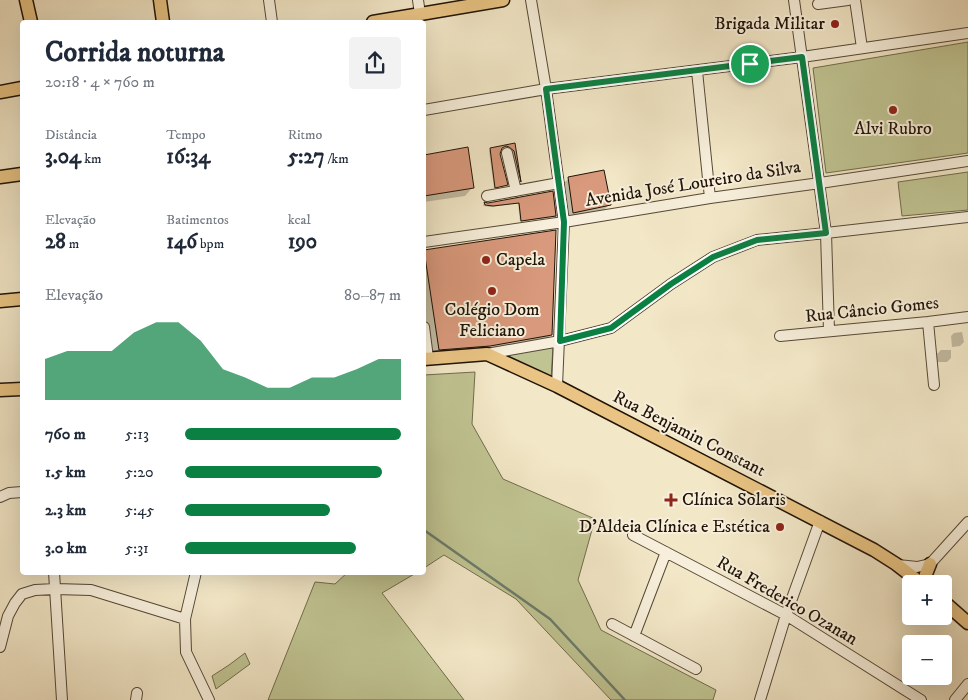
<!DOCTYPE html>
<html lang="pt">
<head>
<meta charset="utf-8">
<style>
  :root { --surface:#fff; --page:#f2f2f3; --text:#1f2937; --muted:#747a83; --accent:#0b8043 }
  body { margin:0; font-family:"IM FELL DW Pica",serif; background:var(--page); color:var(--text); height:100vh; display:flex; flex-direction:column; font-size:19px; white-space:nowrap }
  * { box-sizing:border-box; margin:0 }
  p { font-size:16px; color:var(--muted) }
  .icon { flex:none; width:28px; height:28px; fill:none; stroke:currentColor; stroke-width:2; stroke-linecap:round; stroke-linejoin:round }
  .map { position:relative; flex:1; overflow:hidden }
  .sheet { position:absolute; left:20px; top:20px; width:406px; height:555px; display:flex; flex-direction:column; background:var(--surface); border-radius:5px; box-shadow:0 5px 20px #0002 }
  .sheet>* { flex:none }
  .buttons { position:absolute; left:902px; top:575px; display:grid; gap:10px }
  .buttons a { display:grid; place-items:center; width:50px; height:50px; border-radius:5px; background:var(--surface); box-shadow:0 5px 20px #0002; font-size:25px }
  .pin { position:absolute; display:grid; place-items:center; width:42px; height:42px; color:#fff; margin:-21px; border:2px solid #fff; border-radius:50%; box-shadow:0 1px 5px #0007 }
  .round { display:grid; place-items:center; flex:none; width:52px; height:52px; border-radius:5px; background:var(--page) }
  .headline { display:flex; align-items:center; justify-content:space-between; height:85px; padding:0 25px }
  h1 { font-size:28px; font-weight:700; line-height:38px }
  .stats { display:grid; grid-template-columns:repeat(3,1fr); gap:8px; height:85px; padding:5px 25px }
  .stats div { display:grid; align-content:center }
  .stats b { font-size:21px; font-weight:700 }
  .stats small { font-size:14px; font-weight:400 }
  .stats p { font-size:14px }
  .chart { height:140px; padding:10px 25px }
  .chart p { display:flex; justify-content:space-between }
  .chart svg { width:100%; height:90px; margin-top:5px; fill:var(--accent); opacity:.7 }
  ul { padding:0 25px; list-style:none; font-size:16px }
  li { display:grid; grid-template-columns:80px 60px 1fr; align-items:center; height:38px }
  li i { height:12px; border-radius:6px; background:var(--accent) }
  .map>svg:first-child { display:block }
</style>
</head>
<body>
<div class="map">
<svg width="968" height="700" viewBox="0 0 968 700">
  <rect width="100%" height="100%" fill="#f2e7c7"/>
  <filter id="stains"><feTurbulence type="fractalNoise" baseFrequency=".004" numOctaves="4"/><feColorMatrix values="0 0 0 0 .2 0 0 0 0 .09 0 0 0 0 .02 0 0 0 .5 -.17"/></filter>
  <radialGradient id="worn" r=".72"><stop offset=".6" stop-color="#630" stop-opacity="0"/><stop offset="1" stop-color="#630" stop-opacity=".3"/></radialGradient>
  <path fill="#c0c492" stroke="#706c4c" d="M968,42V153L826,173L813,68Z
    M968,172V210L902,216L898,182Z
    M553,346L551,380L499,356Z
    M475,372L472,424L503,479L595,519L578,580L601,630L716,690L713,700H611L516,599L444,555L424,568V375Z
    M348,572L416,573L382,593L464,700H268L315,582L335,584Z
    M245,653L250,664L216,689L212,676L229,665Z"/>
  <path fill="#0003" d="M514,145L520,181L512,152L508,148L503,147L501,149L499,154L506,185L505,186L494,188L489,151L490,149Z
    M467,148L472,188L465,196L424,202V156Z
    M569,178L609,205L592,222L557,230L555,217L520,222L518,203L491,207L483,206L484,203L488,204L552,195Z
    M555,232L551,335L543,343L432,357L424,307V251Z
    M962,332L964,342L960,346L952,347L951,336L954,333Z
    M941,350H951V358L947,362H937V354Z"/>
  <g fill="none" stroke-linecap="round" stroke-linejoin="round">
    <path stroke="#6a7b6b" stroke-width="2.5" d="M424,530L550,619L625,700"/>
  </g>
  <path fill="#d9997c" stroke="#1f1306" d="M515,143L521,182L514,151L509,147L506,146L502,148L500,154L508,185L495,188L490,148Z
    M468,147L474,188L424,196V155Z
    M604,170L611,205L573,213L568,177Z
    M553,191L556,216L521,221L519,203L493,206L485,205L484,202L488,203Z
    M556,230L552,335L490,346L439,350L424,250Z"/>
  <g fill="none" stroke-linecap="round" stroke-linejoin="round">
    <defs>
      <path id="minor" d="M269,0L272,22
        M418,0L420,14
        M531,0L546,89L564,222L557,386
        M794,0L826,233L829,331
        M855,0L862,48
        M818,4L848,0
        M697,71L710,198
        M424,110L546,89L802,57L968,33
        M507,153L516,191
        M487,196L559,183
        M424,242L564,222L710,198L820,183L968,161
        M928,322L934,385
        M424,327L428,358
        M780,336L928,322L968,317
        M487,354L560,341L611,328L671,284L713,257L757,240L826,233L968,217
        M0,497L9,493L22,492
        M633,535L786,615L921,700
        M898,565L917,567L930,564L968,522
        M54,572L62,700
        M196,572L185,619L186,652L209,700
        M612,624L696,669
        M634,636L666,552
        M0,647L8,616L15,603L22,594L35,590L55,589L91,590L185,619
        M136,700L137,693
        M760,700L786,615L820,521
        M955,700L968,684"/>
      <path id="major" d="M26,0L31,22
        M160,0L163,22
        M373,22L503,0
        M0,92L22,88
        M0,177L22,174
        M0,301L22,299
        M424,359L487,354L557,386L874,550L896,564L922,584
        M0,390L22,389
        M925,584L926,574L930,564
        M944,602L968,623"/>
    </defs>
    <use href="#minor" stroke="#544836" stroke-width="12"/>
    <use href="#major" stroke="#1f1306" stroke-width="15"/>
    <use href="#minor" stroke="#f7efdb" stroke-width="10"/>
    <use href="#major" stroke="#e9c484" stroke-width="12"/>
  </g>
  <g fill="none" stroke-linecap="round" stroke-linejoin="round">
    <defs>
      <path id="route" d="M802,57L826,233L757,240L713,257L671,284L611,328L560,341L564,222L546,89Z"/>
    </defs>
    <use href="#route" stroke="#fff" stroke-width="10"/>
    <use href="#route" stroke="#0b8043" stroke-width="6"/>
  </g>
  <g fill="#8f2418" stroke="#f7efdb" stroke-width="2">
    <circle cx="835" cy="24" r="5"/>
    <circle cx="893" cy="110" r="5"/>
    <circle cx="486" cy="260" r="5"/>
    <circle cx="492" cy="291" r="5"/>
    <path d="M668.5 492.5h5v5h5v5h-5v5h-5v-5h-5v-5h5z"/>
    <circle cx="780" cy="527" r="5"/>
  </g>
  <g text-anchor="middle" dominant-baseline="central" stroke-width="4" stroke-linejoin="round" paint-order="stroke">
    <g font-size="18" fill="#1f1306" stroke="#f7efdb" text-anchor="end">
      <text x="825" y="24">Brigada Militar</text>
      <text x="893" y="129" text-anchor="middle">Alvi Rubro</text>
      <text x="496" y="260" text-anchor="start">Capela</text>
      <text x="492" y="310" text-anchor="middle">Colégio Dom<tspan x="492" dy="21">Feliciano</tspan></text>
      <text x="682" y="500" text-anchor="start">Clínica Solaris</text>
      <text x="770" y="527">D'Aldeia Clínica e Estética</text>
    </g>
    <g font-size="18" fill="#1f1306" stroke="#f7efdb">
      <text transform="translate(693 184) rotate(-9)">Avenida José Loureiro da Silva</text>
      <text transform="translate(872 310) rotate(-6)">Rua Câncio Gomes</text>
      <text transform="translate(689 434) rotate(27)">Rua Benjamin Constant</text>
      <text transform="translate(787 601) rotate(30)">Rua Frederico Ozanan</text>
    </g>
  </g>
  <rect width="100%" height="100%" filter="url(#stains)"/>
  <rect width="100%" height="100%" fill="url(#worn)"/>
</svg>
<div class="buttons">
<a>+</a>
<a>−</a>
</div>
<div class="pin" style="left:750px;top:64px;background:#1e9e55"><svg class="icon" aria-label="arrive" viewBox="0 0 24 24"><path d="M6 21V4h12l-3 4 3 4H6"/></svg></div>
<section class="sheet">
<div class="headline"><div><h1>Corrida noturna</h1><p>20:18 · 4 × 760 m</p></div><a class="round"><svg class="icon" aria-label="share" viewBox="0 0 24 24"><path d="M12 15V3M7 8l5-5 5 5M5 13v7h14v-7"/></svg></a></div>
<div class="stats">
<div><p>Distância</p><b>3.04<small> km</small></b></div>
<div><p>Tempo</p><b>16:34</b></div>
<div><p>Ritmo</p><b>5:27<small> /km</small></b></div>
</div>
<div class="stats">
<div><p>Elevação</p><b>28<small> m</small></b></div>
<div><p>Batimentos</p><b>146<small> bpm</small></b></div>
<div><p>kcal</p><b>190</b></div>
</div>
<div class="chart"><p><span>Elevação</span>80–87 m</p>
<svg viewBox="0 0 160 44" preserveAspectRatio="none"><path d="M0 44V24L10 20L20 20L30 20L40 11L50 6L60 6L70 15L80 29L90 33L100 38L110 38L120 33L130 33L140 29L150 24L160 24V44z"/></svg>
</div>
<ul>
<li><b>760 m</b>5:13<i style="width:100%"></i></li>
<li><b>1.5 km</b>5:20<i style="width:91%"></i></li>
<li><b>2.3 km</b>5:45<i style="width:67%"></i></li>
<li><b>3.0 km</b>5:31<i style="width:79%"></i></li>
</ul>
</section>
</div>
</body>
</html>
